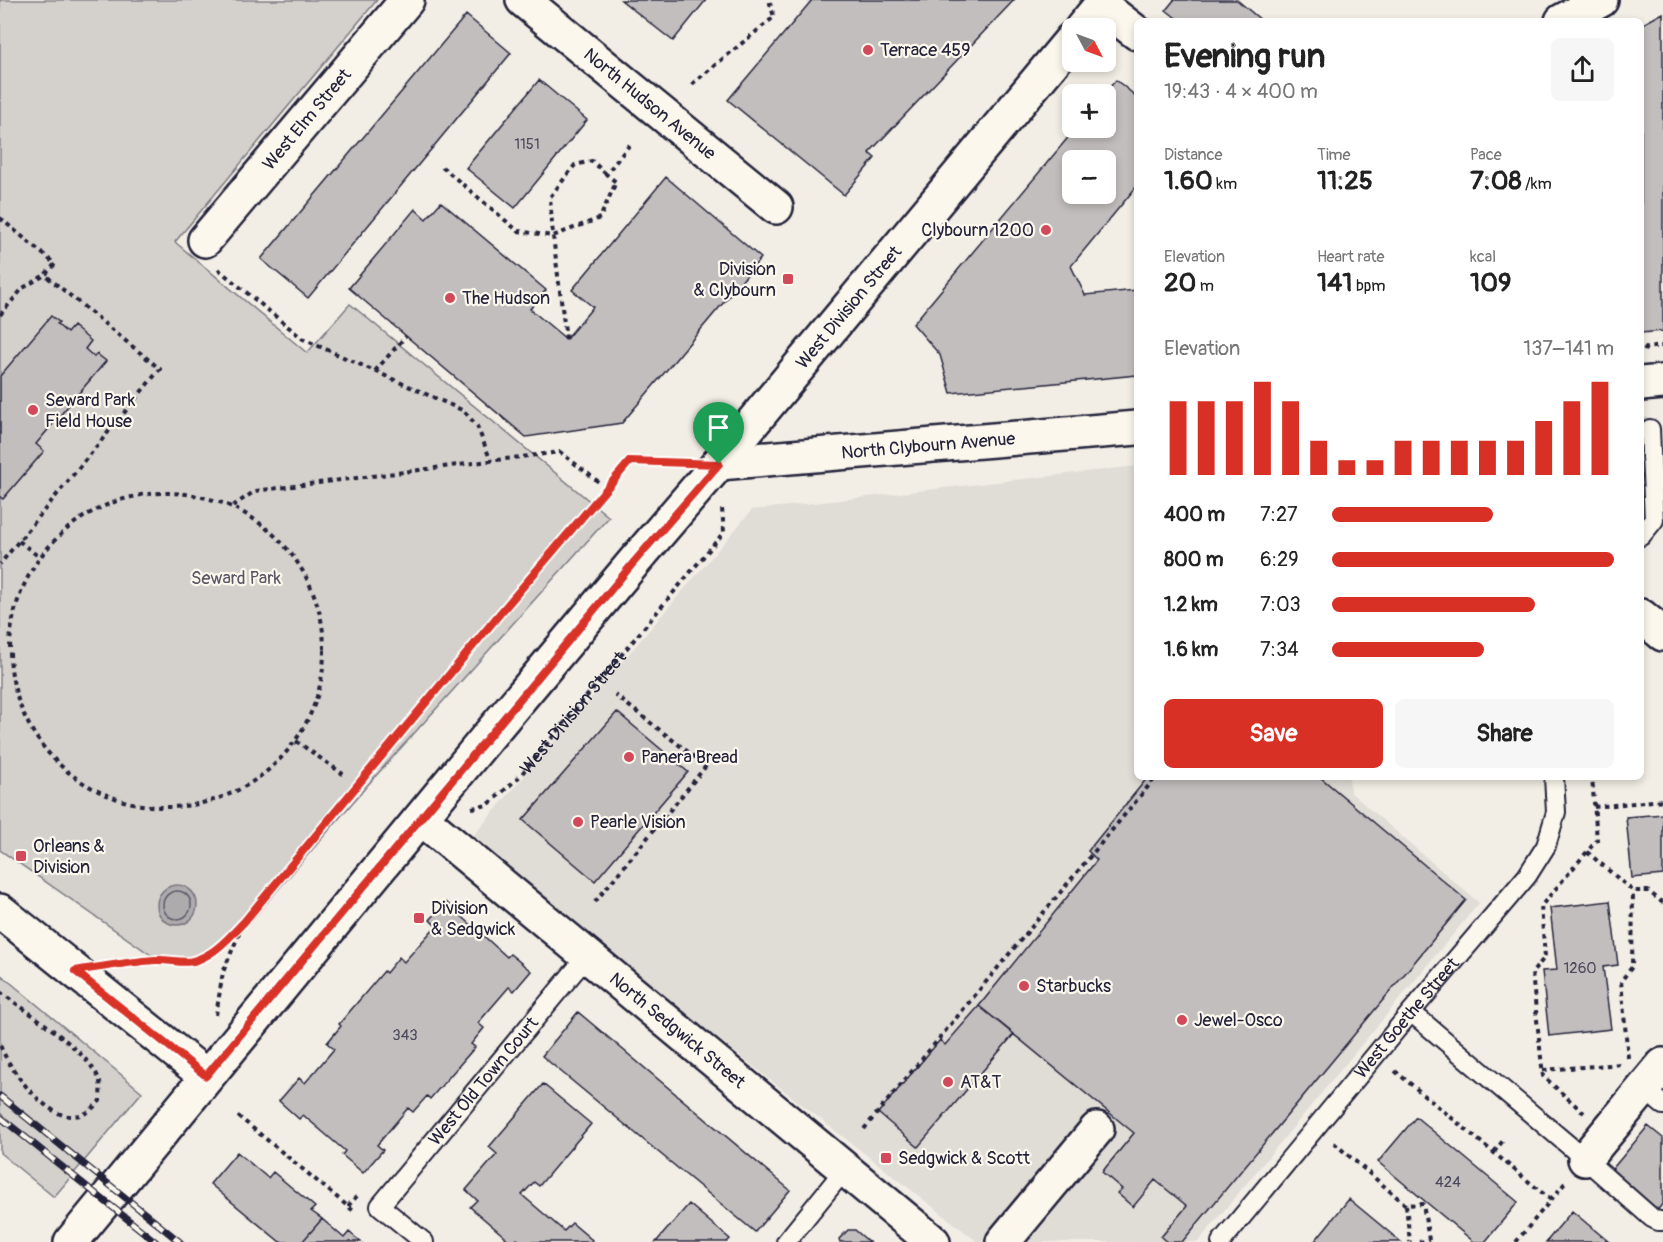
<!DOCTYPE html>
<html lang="en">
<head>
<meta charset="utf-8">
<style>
  :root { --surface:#fff; --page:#f6f6f6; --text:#222; --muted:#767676; --accent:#d93025 }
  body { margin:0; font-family:Pangolin,sans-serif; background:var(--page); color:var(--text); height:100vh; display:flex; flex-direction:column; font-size:22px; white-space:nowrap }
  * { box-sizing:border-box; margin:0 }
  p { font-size:20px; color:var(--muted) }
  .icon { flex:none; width:33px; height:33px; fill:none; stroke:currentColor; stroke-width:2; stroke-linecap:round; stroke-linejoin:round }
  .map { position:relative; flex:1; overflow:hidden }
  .sheet { position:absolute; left:1134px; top:18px; width:510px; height:762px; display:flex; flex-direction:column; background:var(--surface); border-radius:9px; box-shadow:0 3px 9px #0003 }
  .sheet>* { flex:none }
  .needle { width:39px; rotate:131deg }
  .buttons { position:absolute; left:1062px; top:18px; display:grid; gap:12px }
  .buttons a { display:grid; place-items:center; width:54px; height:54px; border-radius:9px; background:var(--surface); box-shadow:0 3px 9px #0003; font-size:30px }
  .pin { position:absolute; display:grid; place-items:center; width:51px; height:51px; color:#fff; margin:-62px -26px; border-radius:50% 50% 50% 0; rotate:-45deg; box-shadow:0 0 6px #0007 }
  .pin .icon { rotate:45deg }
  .round { display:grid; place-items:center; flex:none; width:63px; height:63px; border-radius:9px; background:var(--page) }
  .head { display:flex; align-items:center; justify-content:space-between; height:102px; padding:0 30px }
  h1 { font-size:33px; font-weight:800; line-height:45px }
  .stats { display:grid; grid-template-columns:repeat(3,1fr); gap:9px; height:102px; padding:6px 30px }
  .stats div { display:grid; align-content:center }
  .stats b { font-size:26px; font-weight:800 }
  .stats small { font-size:16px; font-weight:400 }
  .stats p { font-size:16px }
  .chart { height:168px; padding:12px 30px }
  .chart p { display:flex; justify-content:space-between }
  .chart svg { width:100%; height:108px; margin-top:6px; stroke:var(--accent); stroke-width:6 }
  .button { display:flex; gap:12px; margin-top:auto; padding:12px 30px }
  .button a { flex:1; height:69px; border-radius:9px; background:var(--accent); color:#fff; font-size:24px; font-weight:800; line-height:69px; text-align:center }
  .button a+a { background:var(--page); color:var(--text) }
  ul { padding:0 30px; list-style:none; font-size:20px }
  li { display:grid; grid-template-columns:96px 72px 1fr; align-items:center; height:45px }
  li i { height:15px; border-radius:8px; background:var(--accent) }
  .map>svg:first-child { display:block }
</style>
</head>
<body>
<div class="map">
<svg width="1663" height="1242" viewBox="0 0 1663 1242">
  <rect width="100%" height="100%" fill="#f2eee5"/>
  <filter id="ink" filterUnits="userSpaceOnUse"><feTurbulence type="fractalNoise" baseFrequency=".0167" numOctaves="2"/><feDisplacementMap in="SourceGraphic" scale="12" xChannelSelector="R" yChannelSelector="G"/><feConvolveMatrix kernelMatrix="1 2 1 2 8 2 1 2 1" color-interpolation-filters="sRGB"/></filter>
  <g filter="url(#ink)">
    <path fill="#e0dcd6" d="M1137,466V777H1349L1350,792L1479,903L1198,1242H978L467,843L752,510Z"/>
    <path fill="#d4d1cc" stroke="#7b7a84" stroke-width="1.5" d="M0,0H377L175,242L307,353L350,304L609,517L372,780L250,922L196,962L151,955L0,850Z
      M0,974L142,1092L54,1197L0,1153Z"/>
    <path fill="#aeabad" stroke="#76747f" stroke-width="1.5" d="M157 905a20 20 0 1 1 40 0a20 20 0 1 1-40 0Z"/>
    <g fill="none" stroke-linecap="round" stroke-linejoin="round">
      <path stroke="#5a5969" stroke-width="1.5" d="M163 905a14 14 0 1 1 28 0a14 14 0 1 1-28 0Z"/>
    </g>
    <path fill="#c2bebe" stroke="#22223b" stroke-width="1.5" fill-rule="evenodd" d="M621,0H706L673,41Z
      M812,0H1014L869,153L875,158L844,195L728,100Z
      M1174,0H1237L1262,21H1180L1166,10Z
      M1663,13V331L1641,333V25Z
      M466,15L511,53L308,298L261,259Z
      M539,80L587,120L515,208L466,168Z
      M1116,80L1137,97V186L1071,266L1085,295L1137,290V375L951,393L940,355L913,324L1076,128H1106V94H1104ZM1072,160H1106V194H1072Z
      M666,177L761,258L622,423L526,437L349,288L415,209L426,219L441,202L546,290L530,309L566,339L593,307L572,290Z
      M51,316L59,322L57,324L67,333L73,326L91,341L85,349L94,357L97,354L106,361L36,444L44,451L3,499L0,497V376Z
      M617,712L688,772L595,881L523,820Z
      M1148,777H1320L1466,900L1182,1242H1167L1161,1237L1187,1206L1155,1180L1133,1207L1117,1193L1122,1189L1102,1172L1134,1133L979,1006L1097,860L1088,851Z
      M1663,814V875L1632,878L1626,817Z
      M1610,901L1618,965L1603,967L1611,1029L1549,1036L1542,971L1557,970L1550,908Z
      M446,902L507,957L510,954L531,971L514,991L509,987L478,1023L484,1028L471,1044L475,1047L430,1099L427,1096L413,1112L408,1108L377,1145L383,1150L363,1173L342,1155L345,1151L303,1115L299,1119L279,1101L299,1078L305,1083L334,1049L327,1043L341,1026L339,1024L384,971L386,973L399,957L404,962L436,926L430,920Z
      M979,1006L1014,1034L918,1147L878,1113L940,1040L945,1045Z
      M578,1012L790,1190L755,1232L542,1056Z
      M543,1084L591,1124L539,1186L534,1182L522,1195L564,1231L572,1223L592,1240L591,1242H521L517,1239L515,1242H511L470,1207L477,1200L466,1190L497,1154L489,1147Z
      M1416,1117L1518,1202L1485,1242H1474L1378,1162Z
      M1648,1126L1663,1138V1203L1657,1211L1609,1173Z
      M237,1152L268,1178L273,1172L315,1207L311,1211L322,1219L302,1242H280L210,1184Z
      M1349,1199L1401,1242H1314Z
      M689,1204L730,1239L727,1242H656Z
      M1572,1211L1609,1242H1546Z
      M322,1219L344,1238L349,1232L361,1242H302Z
      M848,1230H855L869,1242H840L839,1239Z"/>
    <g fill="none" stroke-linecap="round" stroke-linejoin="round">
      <defs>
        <g id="lane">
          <path d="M1641,536L1654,520L1650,429"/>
          <path d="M1411,1012L1585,1159L1652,1218L1658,1221H1663"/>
          <path d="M1644,1089L1663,1105"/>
          <path id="s2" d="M424,1242L380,1206L587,956"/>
          <path d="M786,1242L845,1169"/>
          <path id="s3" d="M1221,1242L1411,1012L1527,876L1546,846L1556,812L1554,777"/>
        </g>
        <g id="street">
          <path id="s4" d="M523,0L776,207"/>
          <path d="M1101,5L1137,33"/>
          <path d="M1562,21L1601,0"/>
          <path id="s5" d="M205,240L407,0"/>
          <path d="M1641,616L1663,634"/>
          <path d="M1585,1159L1663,1065"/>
          <path d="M1003,1242L1097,1129"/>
        </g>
        <g id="secondary">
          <path d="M1082,28L1105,0"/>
          <path d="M1641,384L1663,382"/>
          <path id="s6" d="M719,463L1137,428"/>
          <path id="s7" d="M421,818L933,1242"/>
          <path d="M0,911L206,1076"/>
          <path id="s8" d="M71,1242L480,746L634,562L719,463L1072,39"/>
        </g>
      </defs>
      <use href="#lane" stroke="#22223b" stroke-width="22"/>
      <use href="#street" stroke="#22223b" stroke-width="38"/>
      <use href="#secondary" stroke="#22223b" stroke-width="38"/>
      <g stroke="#22223b" stroke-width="4" stroke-dasharray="4.5 4.5" stroke-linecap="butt">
        <path d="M692,84L774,17L769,0"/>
        <path d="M442,167L518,231L553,236L566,339"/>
        <path d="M606,174L592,161L575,165L550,197L553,236L600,218L616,182L606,174L631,143"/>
        <path d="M0,218L55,264L45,275L160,369L0,564"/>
        <path d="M218,269L303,339L464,411L477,426L491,461"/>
        <path d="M0,315L23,288L45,275"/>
        <path d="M1644,351L1646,348L1663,346"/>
        <path d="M375,371L406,336"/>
        <circle cx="167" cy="650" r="157"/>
        <path d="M233,506L255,491L560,452L600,483"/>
        <path d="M19,541L39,557"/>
        <path d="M296,741L343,774"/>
        <path d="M1594,807L1663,800"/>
        <path id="s1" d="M472,808L488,805L520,776L724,532L722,509"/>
        <path d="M1587,852L1633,891H1648L1663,903"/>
        <path d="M595,902L706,766L615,695"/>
        <path d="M118,965L157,960L189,962L209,954L222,945L242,925"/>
        <path d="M0,992C26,1011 91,1052 100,1082C101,1087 100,1095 100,1101C95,1105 91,1111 86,1113C77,1117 66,1117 58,1113C35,1102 9,1068 0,1045"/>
        <path d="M216,1015L223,972L244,922L497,617L630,461L676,462"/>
        <path d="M1628,1058L1621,981L1632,967L1633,891"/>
        <path d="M1543,1070L1622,1064"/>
        <path d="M1395,1071L1551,1200"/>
        <path d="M1584,1113L1543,1076L1532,973L1545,957L1541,906L1597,840L1592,777"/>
        <path d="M238,1116L356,1213"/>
        <path d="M864,1129L1156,777"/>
        <path d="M1334,1143L1406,1205L1423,1204L1429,1240L1431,1242"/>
        <path d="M1494,1152L1505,1138"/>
        <path d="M1406,1205L1410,1242"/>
        <path d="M348,1206L357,1196"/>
        <path d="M1419,1242L1429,1240"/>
        <path d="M1516,1242L1565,1183"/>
      </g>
      <use href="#lane" stroke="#fbf7ec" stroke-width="18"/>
      <use href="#street" stroke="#fbf7ec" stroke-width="33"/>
      <use href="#secondary" stroke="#fbf7ec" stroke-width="33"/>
      <defs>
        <path id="rail" d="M0,1096L180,1242
          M0,1117L156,1242"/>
      </defs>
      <use href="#rail" stroke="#22223b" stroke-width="7"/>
      <use href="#rail" stroke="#fbf7ec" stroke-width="4.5" stroke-dasharray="14" stroke-linecap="butt"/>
    </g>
  </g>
  <g fill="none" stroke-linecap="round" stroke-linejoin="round" filter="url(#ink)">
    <defs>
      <path id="route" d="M630,461L719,464L634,562L206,1076L75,971C101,967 128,962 155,960C178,959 186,968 209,954C223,946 233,933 244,922L497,617Z"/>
    </defs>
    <use href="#route" stroke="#fff" stroke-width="12"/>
    <use href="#route" stroke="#d93025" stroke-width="8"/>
  </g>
  <g fill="#d1495b" stroke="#fbf7ec" stroke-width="2">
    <circle cx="868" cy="50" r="6"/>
    <circle cx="1046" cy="230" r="6"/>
    <rect x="782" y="273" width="12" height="12" rx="3"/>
    <circle cx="450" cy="298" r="6"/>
    <circle cx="33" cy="410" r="6"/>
    <circle cx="629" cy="757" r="6"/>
    <circle cx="578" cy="822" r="6"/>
    <rect x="15" y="850" width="12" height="12" rx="3"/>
    <rect x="413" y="912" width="12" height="12" rx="3"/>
    <circle cx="1024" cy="986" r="6"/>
    <circle cx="1182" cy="1020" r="6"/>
    <circle cx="948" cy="1082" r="6"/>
    <rect x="880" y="1152" width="12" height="12" rx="3"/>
  </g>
  <g text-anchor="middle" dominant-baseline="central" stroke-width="4.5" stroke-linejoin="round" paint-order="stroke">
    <g font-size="15" fill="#4a495c">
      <text x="527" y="144">1151</text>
      <text x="1580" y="968">1260</text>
      <text x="405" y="1035">343</text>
      <text x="1448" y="1182">424</text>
    </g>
    <g font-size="18" fill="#22223b" stroke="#fbf7ec" text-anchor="start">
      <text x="880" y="50">Terrace 459</text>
      <text x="1034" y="230" text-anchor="end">Clybourn 1200</text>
      <text x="776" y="269" text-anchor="end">Division<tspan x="776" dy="21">&amp; Clybourn</tspan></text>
      <text x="462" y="298">The Hudson</text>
      <text x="45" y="400">Seward Park<tspan x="45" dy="21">Field House</tspan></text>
      <text x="641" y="757">Panera Bread</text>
      <text x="590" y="822">Pearle Vision</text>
      <text x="33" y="846">Orleans &amp;<tspan x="33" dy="21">Division</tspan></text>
      <text x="431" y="908">Division<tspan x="431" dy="21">&amp; Sedgwick</tspan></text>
      <text x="1036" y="986">Starbucks</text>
      <text x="1194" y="1020">Jewel-Osco</text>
      <text x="960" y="1082">AT&amp;T</text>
      <text x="898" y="1158">Sedgwick &amp; Scott</text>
    </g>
    <g font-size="18" fill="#22223b" stroke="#fbf7ec">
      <text stroke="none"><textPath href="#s4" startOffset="164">North Hudson Avenue</textPath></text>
      <text stroke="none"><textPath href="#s5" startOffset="158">West Elm Street</textPath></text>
      <text stroke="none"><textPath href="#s8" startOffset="1216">West Division Street</textPath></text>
      <text stroke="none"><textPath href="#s6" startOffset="210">North Clybourn Avenue</textPath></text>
      <text stroke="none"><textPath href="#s1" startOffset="142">West Division Street</textPath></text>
      <text stroke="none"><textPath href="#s3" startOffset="291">West Goethe Street</textPath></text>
      <text stroke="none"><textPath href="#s7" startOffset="333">North Sedgwick Street</textPath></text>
      <text stroke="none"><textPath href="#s2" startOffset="219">West Old Town Court</textPath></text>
    </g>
    <g font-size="18" fill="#575766" stroke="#fbf7ec">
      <text x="236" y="578">Seward Park</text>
    </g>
  </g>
</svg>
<div class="buttons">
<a><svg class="needle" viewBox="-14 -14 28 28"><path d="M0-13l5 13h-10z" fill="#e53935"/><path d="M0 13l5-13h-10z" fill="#767676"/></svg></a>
<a>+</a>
<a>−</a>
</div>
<div class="pin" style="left:719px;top:464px;background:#1e9e55"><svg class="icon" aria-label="arrive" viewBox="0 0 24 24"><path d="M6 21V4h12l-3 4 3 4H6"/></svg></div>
<section class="sheet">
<div class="head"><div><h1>Evening run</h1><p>19:43 · 4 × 400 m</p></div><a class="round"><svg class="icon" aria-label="share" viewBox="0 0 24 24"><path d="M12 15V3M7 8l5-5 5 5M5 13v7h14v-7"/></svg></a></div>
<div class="stats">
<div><p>Distance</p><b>1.60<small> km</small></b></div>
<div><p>Time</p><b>11:25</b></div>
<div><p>Pace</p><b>7:08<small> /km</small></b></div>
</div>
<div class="stats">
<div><p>Elevation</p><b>20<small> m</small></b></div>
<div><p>Heart rate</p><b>141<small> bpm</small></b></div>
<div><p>kcal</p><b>109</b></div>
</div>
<div class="chart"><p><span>Elevation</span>137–141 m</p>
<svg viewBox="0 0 160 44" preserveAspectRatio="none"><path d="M5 44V14M15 44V14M25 44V14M35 44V6M45 44V14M55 44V30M65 44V38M75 44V38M85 44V30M95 44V30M105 44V30M115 44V30M125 44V30M135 44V22M145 44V14M155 44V6"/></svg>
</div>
<ul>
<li><b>400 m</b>7:27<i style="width:57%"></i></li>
<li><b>800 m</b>6:29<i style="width:100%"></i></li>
<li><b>1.2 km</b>7:03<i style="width:72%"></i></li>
<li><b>1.6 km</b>7:34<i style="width:54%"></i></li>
</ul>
<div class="button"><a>Save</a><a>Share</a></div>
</section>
</div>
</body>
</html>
